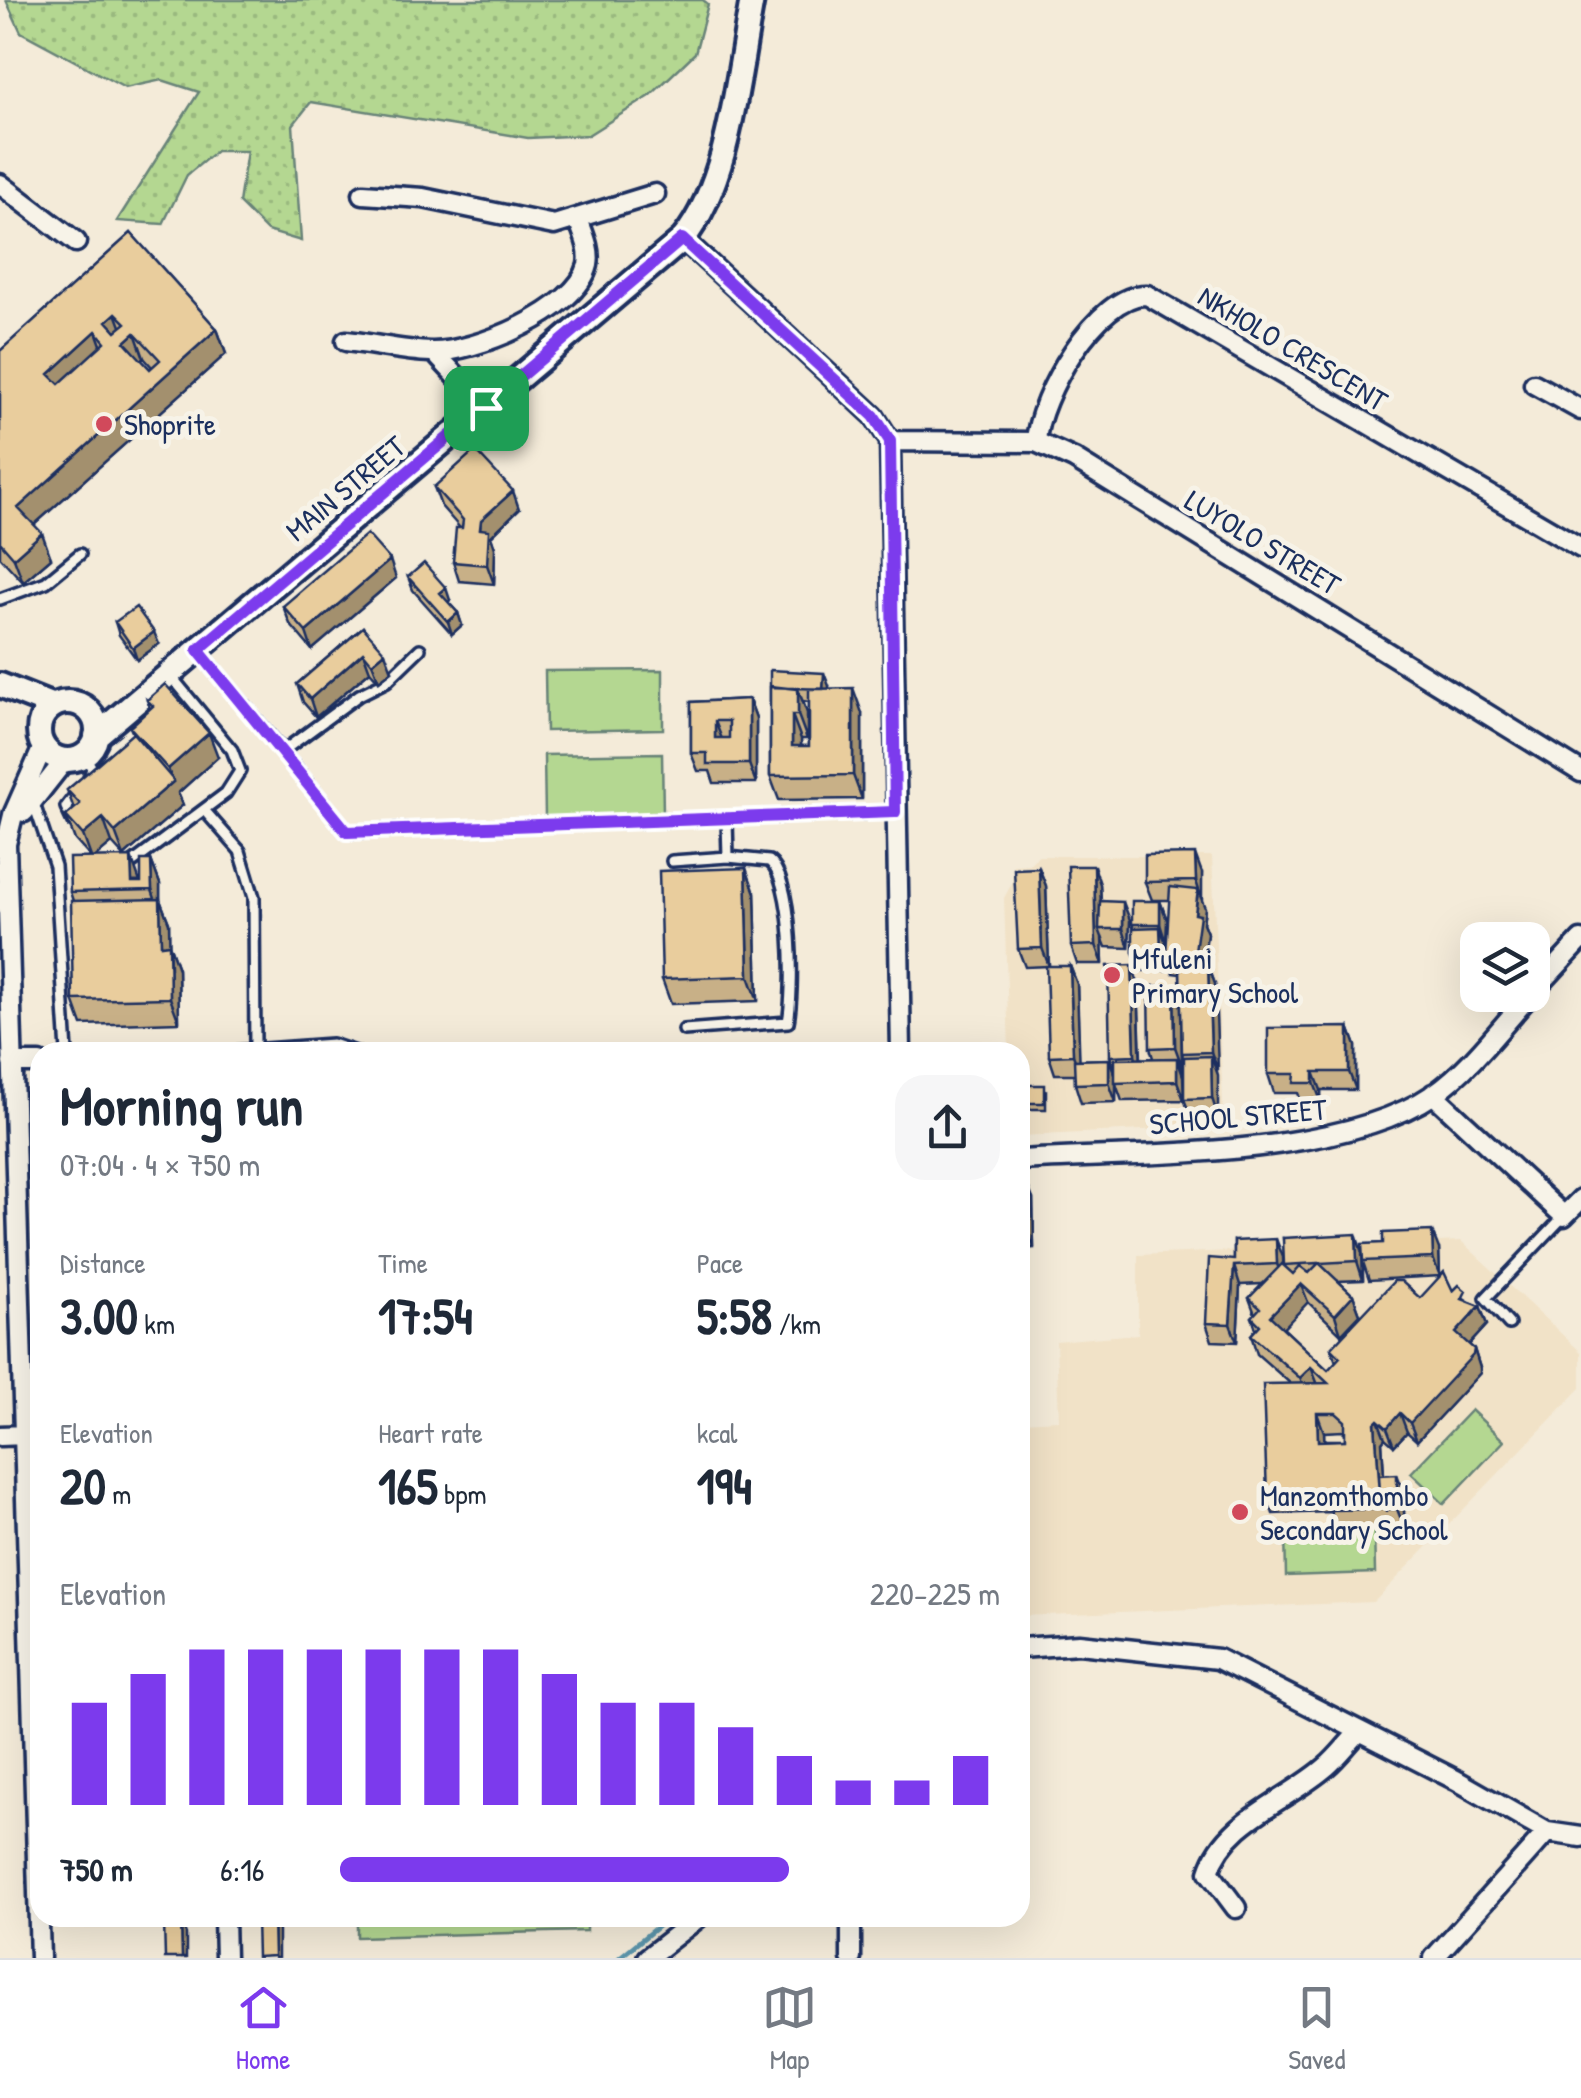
<!DOCTYPE html>
<html lang="en">
<head>
<meta charset="utf-8">
<style>
  :root { --surface:#fff; --page:#f6f6f7; --text:#1f2937; --muted:#747a83; --line:#e0e1e3; --accent:#7c3aed }
  body { margin:0; font-family:"Patrick Hand",sans-serif; background:var(--page); color:var(--text); height:100vh; display:flex; flex-direction:column; font-size:38px; white-space:nowrap }
  * { box-sizing:border-box; margin:0 }
  p { font-size:32px; color:var(--muted) }
  .icon { flex:none; width:55px; height:55px; fill:none; stroke:currentColor; stroke-width:2; stroke-linecap:round; stroke-linejoin:round }
  .map { position:relative; flex:1; overflow:hidden }
  .panel { position:absolute; left:30px; top:1042px; width:1000px; height:885px; display:flex; flex-direction:column; background:var(--surface); border-radius:30px; box-shadow:0 10px 40px #0002 }
  .panel>* { flex:none }
  .buttons { position:absolute; left:1460px; top:922px; display:grid; gap:20px }
  .buttons a { display:grid; place-items:center; width:90px; height:90px; border-radius:20px; background:var(--surface); box-shadow:0 10px 40px #0002; font-size:50px }
  .pin { position:absolute; display:grid; place-items:center; width:85px; height:85px; color:#fff; margin:-42px; border-radius:20px; box-shadow:0 5px 15px #0006 }
  .round { display:grid; place-items:center; flex:none; width:105px; height:105px; border-radius:30px; background:var(--page) }
  .head { display:flex; align-items:center; justify-content:space-between; height:170px; padding:0 30px }
  h1 { font-size:55px; font-weight:700; line-height:75px }
  .metrics { display:grid; grid-template-columns:repeat(3,1fr); gap:15px; height:170px; padding:10px 30px }
  .metrics div { display:grid; align-content:center }
  .metrics b { font-size:50px; font-weight:700 }
  .metrics small { font-size:28px; font-weight:400 }
  .metrics p { font-size:28px }
  .chart { height:280px; padding:20px 30px }
  .chart p { display:flex; justify-content:space-between }
  .chart svg { width:100%; height:180px; margin-top:10px; stroke:var(--accent); stroke-width:6 }
  ul { padding:0 30px; list-style:none; font-size:32px }
  li { display:grid; grid-template-columns:160px 120px 1fr; align-items:center; height:75px }
  li i { height:25px; border-radius:12px; background:var(--accent) }
  .tabs { display:flex; justify-content:space-around; align-items:center; height:140px; border-top:2px solid var(--line); background:var(--surface); font-size:28px; color:var(--muted) }
  .tabs a { display:grid; justify-items:center; gap:5px }
  .tabs .current { color:var(--accent) }
  .map>svg:first-child { display:block }
</style>
</head>
<body>
<div class="map">
<svg width="1581" height="1958" viewBox="0 0 1581 1958">
  <defs>
    <pattern id="grass-dots" width="8" height="8" patternUnits="userSpaceOnUse" patternTransform="scale(2.5)"><rect width="8" height="8" fill="#b4d791"/><path d="M2 2h.1M6 6h.1" fill="none" stroke="#9ab97f" stroke-width="1.8" stroke-linecap="round"/></pattern>
  </defs>
  <rect width="100%" height="100%" fill="#f4ebd9"/>
  <filter id="ink" filterUnits="userSpaceOnUse"><feTurbulence type="fractalNoise" baseFrequency=".01" numOctaves="2"/><feDisplacementMap in="SourceGraphic" scale="20" xChannelSelector="R" yChannelSelector="G"/><feConvolveMatrix kernelMatrix="1 2 1 2 8 2 1 2 1" color-interpolation-filters="sRGB"/></filter>
  <g filter="url(#ink)">
    <path fill="#f1e2c7" d="M1038,856H1212L1224,1126L1020,1136V1052H1009L1004,898L1012,883L1013,865L1030,864Z
      M1461,1241L1581,1352V1388L1374,1602L1020,1616V1422L1059,1420L1056,1341L1138,1334V1255Z"/>
    <path fill="url(#grass-dots)" stroke="#688378" stroke-width="2.5" d="M6,0H703L708,4L695,53L650,96L588,135L528,138L311,102L293,125L301,241L267,231L239,203L247,151H216L187,175L163,224L117,221L199,92L162,80L125,88L21,32Z"/>
    <path fill="#b4d791" stroke="#688378" stroke-width="2.5" d="M663,670V729L546,731L545,671Z
      M662,753L663,815L545,817L544,755Z
      M1471,1410L1504,1441L1444,1504L1411,1473Z
      M1374,1528L1375,1573L1286,1576L1285,1531Z
      M357,1918H586V1931L357,1937Z"/>
    <g fill="none" stroke-linecap="round" stroke-linejoin="round">
      <path stroke="#5c95ab" stroke-width="5" d="M619,1958L668,1918"/>
      <defs>
        <path id="service" d="M0,599L46,582L80,554
          M199,652L283,751L359,695L387,681L420,649
          M281,750L347,832L895,812
          M84,755L92,768L89,778
          M33,801L55,866L67,1052
          M204,810L240,851L254,897L255,1049
          M727,820L728,857
          M73,822L66,807L79,790
          M672,861L728,857L769,861C794,879 794,992 788,1022L684,1030
          M127,867L226,793L240,771L232,750L171,676
          M222,1052L332,1044L356,1052
          M1509,1324L1486,1298L1564,1216"/>
        <path id="minor" d="M0,184L76,242
          M363,194L423,198L554,225L655,194
          M683,239L874,416L890,441L901,1052
          M346,341C374,344 403,351 431,352C474,353 577,311 588,265C591,249 583,233 578,219
          M434,352L486,408
          M1534,384L1581,410
          M890,441L1036,442L1074,459L1581,772
          M1036,442C1038,398 1097,293 1147,295L1581,548
          M24,812L65,760
          M1532,993L1581,940
          M12,1063H40
          M1433,1094L1564,1216L1581,1199
          M1020,1160C1137,1152 1337,1160 1434,1094C1471,1068 1500,1028 1530,995
          M0,1436L25,1435
          M1020,1648L1079,1644L1218,1659L1456,1780L1547,1832L1434,1958
          M1547,1832L1581,1837
          M1236,1908L1209,1872C1225,1820 1287,1801 1326,1767C1338,1757 1348,1743 1359,1732
          M224,1918L225,1958
          M40,1958L6,844L13,815L43,747
          M647,1958L698,1918
          M851,1958V1918"/>
        <path id="tertiary" d="M0,685L53,706
          M39 731a29 29 0 1 1 58 0a29 29 0 1 1-58 0Z
          M96,736L683,239C730,181 738,73 752,0"/>
      </defs>
      <use href="#service" stroke="#1b2f5e" stroke-width="16"/>
      <use href="#minor" stroke="#1b2f5e" stroke-width="25"/>
      <use href="#tertiary" stroke="#1b2f5e" stroke-width="30"/>
      <use href="#service" stroke="#f7f3e8" stroke-width="9"/>
      <use href="#minor" stroke="#f7f3e8" stroke-width="18"/>
      <use href="#tertiary" stroke="#f7f3e8" stroke-width="22"/>
    </g>
    <path fill="#c8b087" stroke="#1b2f5e" stroke-width="2.5" fill-rule="evenodd" d="M131,233L217,329L226,354L34,525L51,558L23,582L0,557V351ZM144,358L152,367L150,369L141,360Z
      M434,487L519,509L491,536L495,548L494,584L459,581L453,562L460,528L441,506Z
      M408,577L450,600L448,602L458,613L462,625L452,634L413,590Z
      M396,578L312,650L290,624L283,606Z
      M115,622L159,644L137,660L119,635Z
      M363,627L392,671L379,681L370,671L316,717L303,702L297,684Z
      M829,686L828,689L862,713V799L779,800L770,776V687ZM803,701L809,702V746H801V739H807V713Z
      M749,699L756,718V783H714L710,771H698L691,753V702Z
      M147,700L218,757L178,793L183,805L124,856L112,843L94,858L140,882L151,860L160,884V900L169,923V944L178,969L179,1022L82,1025L73,1000V901L70,892L91,858L75,840L66,816L74,809L67,790L133,734L130,727L150,709Z
      M1039,868L1046,886L1049,966L1025,967L1018,949Z
      M1202,873L1201,900L1205,908L1203,923L1207,933L1203,966L1208,965L1215,984L1218,1117H1191L1184,1099L1181,1008L1182,1066H1180L1183,1076L1184,1100L1122,1101L1116,1084V1102L1081,1103L1075,1084V1074H1055L1049,1056L1070,966L1077,984L1079,1060L1109,1059L1115,1077V1069L1110,1056L1138,983L1141,1059L1153,1058L1150,1048L1181,1004L1180,974L1173,973L1167,958L1168,970L1140,971L1133,952L1134,928L1132,924L1160,901L1167,920V945L1170,900H1152L1145,882Z
      M1100,884L1101,901L1130,920L1129,948L1106,947L1102,937L1103,964H1077L1071,946Z
      M755,893L758,1001L671,1004L662,979Z
      M1349,1027L1356,1046V1090H1321V1101H1301L1298,1093H1274L1268,1074Z
      M1046,1091V1109H1030L1028,1103Z
      M1020,1181L1033,1199L1034,1248L1020,1249Z
      M1283,1238L1362,1252L1439,1249L1440,1276L1369,1280L1363,1262V1280L1338,1281L1353,1295L1360,1314L1341,1334L1308,1302L1283,1328L1328,1370L1336,1362L1331,1348L1420,1298L1453,1291L1470,1302L1480,1306L1487,1325L1469,1345L1474,1349L1480,1368V1373L1417,1441L1407,1432L1394,1446L1385,1438L1382,1442L1384,1475L1404,1493V1527L1337,1529L1331,1512L1273,1514L1267,1495L1291,1384L1257,1354L1251,1335L1256,1329L1252,1317L1255,1314L1249,1298L1263,1284L1240,1285L1237,1342L1212,1341L1206,1323L1234,1260V1241L1285,1266ZM1343,1431L1345,1433V1440H1324V1432Z"/>
    <path fill="#a3906e" stroke="#1b2f5e" stroke-width="2.5" d="M116,313L125,337L116,346L107,321Z
      M217,329L226,354L26,532L18,508Z
      M96,331L105,356L58,398L49,374Z
      M135,333L144,358L134,367L125,342Z
      M513,491L519,509L491,536L495,548L494,584L487,565L480,529L481,520Z
      M42,533L51,558L23,582L14,558Z
      M390,560L396,578L312,650L306,632Z
      M446,588L450,600L445,606L440,593Z
      M458,613L462,625L452,634L448,622Z
      M154,632L159,644L137,660L133,648Z
      M363,652L370,671L316,717L310,699Z
      M385,652L392,671L379,681L372,663Z
      M824,673L829,686L828,703L823,690Z
      M853,688L862,713V799L853,775Z
      M798,689L807,713V739L798,715Z
      M749,699L756,718V783L749,764Z
      M792,715L801,739V770L792,746Z
      M715,721L722,739L715,738Z
      M209,733L218,757L178,793L183,805L124,856L115,832L173,782L168,769Z
      M103,818L112,843L92,860L83,835Z
      M1195,854L1202,873V900L1196,881Z
      M131,857L140,882H132Z
      M151,860L160,884V900L169,923L170,969L161,945L160,913L152,890Z
      M1094,866L1100,884L1102,929H1099L1102,937L1103,964L1096,945Z
      M746,868L755,893L758,1001L749,976Z
      M1039,868L1046,886L1049,966L1042,948Z
      M1198,890L1205,908L1203,923L1207,933L1201,977L1194,958L1195,914Z
      M1160,901L1167,920L1166,943L1160,924Z
      M1123,902L1130,920L1129,948L1123,929Z
      M1160,927L1167,946L1168,970L1161,951Z
      M169,944L178,969L179,1022L170,998Z
      M1132,965L1138,983L1141,1074L1135,1055Z
      M1208,965L1215,984L1218,1070L1211,1052Z
      M1070,966L1077,984L1080,1073L1073,1055Z
      M1174,986L1181,1004L1182,1066L1175,1047Z
      M1349,1027L1356,1046V1090L1349,1072Z
      M1211,1056L1218,1075V1117L1212,1098Z
      M1177,1058L1183,1076L1184,1100L1177,1081Z
      M1109,1059L1116,1077V1102L1109,1083Z
      M1314,1072L1321,1090V1101L1314,1083Z
      M1026,1181L1033,1199L1034,1248L1027,1230Z
      M1432,1231L1439,1249L1440,1276L1433,1258Z
      M1356,1234L1362,1253L1363,1280L1357,1261Z
      M1276,1239L1283,1257L1284,1283L1277,1264Z
      M1234,1266L1240,1285L1237,1342L1230,1324Z
      M1301,1284L1308,1302L1277,1335L1270,1316Z
      M1353,1295L1360,1314L1341,1334L1335,1315Z
      M1480,1306L1487,1325L1463,1351L1456,1333Z
      M1474,1349L1480,1368V1373L1417,1441L1410,1423Z
      M1311,1367L1318,1385L1307,1397L1300,1378Z
      M1317,1413L1324,1432L1325,1459L1318,1441Z
      M1400,1413L1407,1432L1394,1446L1387,1428Z
      M1378,1420L1385,1438L1382,1442L1386,1512L1380,1493L1375,1423Z
      M1397,1474L1404,1493V1527L1397,1509Z
      M273,1918L278,1930V1958H275L274,1956Z
      M181,1922L186,1934V1958H182Z"/>
    <path fill="#e9cd9d" stroke="#1b2f5e" stroke-width="2.5" fill-rule="evenodd" d="M131,233L217,329L18,508L42,533L14,558L0,542V351ZM116,313L126,323L116,331L107,321ZM96,331L105,342L59,384L49,374ZM135,333L160,360L150,369L125,342Z
      M475,450L513,491L481,520L480,529L489,530L487,565L453,562L456,528H462L463,520L434,487Z
      M367,534L390,560L306,632L283,606Z
      M424,563L446,588L440,593L458,613L448,622L408,577Z
      M136,607L154,632L133,648L115,622Z
      M363,627L385,652L372,663L363,652L310,699L297,684Z
      M770,670L824,673L823,689L770,687Z
      M165,684L209,733L168,769L130,727L153,706L147,700Z
      M770,686L798,689V715H792V746H809V689L853,688V775L770,776Z
      M749,699V764H707V753H691V702ZM715,721H729V738H715Z
      M133,733L174,781L115,832L103,818L83,835L66,816L80,804L67,790Z
      M1195,854L1196,881L1145,882V855Z
      M131,857L132,882H141V860H151L152,890L70,892L69,858Z
      M1068,866H1094L1096,945L1071,946Z
      M746,868L749,976L662,979L659,871Z
      M1039,868L1042,948L1018,949L1014,869Z
      M1170,887L1198,890L1195,914L1200,915L1194,958L1166,955Z
      M160,899L161,945L169,944L170,998L73,1000L71,901Z
      M1100,901L1123,902V929H1099Z
      M1132,901H1160V924H1132Z
      M1160,927L1161,951L1133,952V928Z
      M1132,965L1135,1055L1110,1056L1108,966Z
      M1208,965L1211,1052L1182,1053L1180,966Z
      M1046,966H1070L1073,1055L1049,1056Z
      M1149,986H1174L1175,1047L1150,1048Z
      M1349,1027V1072H1314V1083H1294L1295,1074H1268V1028Z
      M1211,1056L1212,1098L1184,1099V1057Z
      M1177,1058V1081L1115,1083V1059Z
      M1109,1059V1083L1075,1084L1074,1060Z
      M1028,1085H1044V1103H1028Z
      M1020,1181H1026L1027,1230H1020Z
      M1432,1231L1433,1258L1363,1261L1362,1244L1383,1243V1233Z
      M1356,1234L1357,1261L1319,1263L1353,1295L1335,1315L1301,1284L1270,1316L1328,1370L1340,1357L1331,1348L1394,1281H1401L1420,1298L1444,1272L1453,1291L1459,1285L1466,1291L1462,1299L1480,1306L1456,1333L1474,1349L1473,1355L1410,1423L1400,1413L1387,1428L1378,1420L1375,1423L1380,1493L1379,1475L1397,1474V1509L1330,1510V1493L1267,1495L1263,1384L1328,1383L1311,1367L1300,1378L1251,1335L1260,1325L1252,1317L1260,1308L1249,1298L1282,1264L1293,1274L1300,1266L1309,1273L1319,1263L1284,1265L1283,1238ZM1317,1413H1336L1345,1421V1440L1318,1441Z
      M1276,1239L1277,1264L1234,1266L1230,1324L1206,1323L1209,1258L1234,1260V1241Z
      M256,1918H273L274,1956L257,1957Z
      M164,1922H181L182,1958H165Z"/>
  </g>
  <g fill="none" stroke-linecap="round" stroke-linejoin="round" filter="url(#ink)">
    <defs>
      <path id="route" d="M682,239L874,416L890,441L895,812L347,832L198,650Z"/>
    </defs>
    <use href="#route" stroke="#fff" stroke-width="20"/>
    <use href="#route" stroke="#7c3aed" stroke-width="12"/>
  </g>
  <g fill="#d1495b" stroke="#f7f3e8" stroke-width="4">
    <circle cx="104" cy="424" r="10"/>
    <circle cx="1112" cy="975" r="10"/>
    <circle cx="1240" cy="1512" r="10"/>
  </g>
  <g text-anchor="middle" dominant-baseline="central" stroke-width="10" stroke-linejoin="round" paint-order="stroke">
    <g font-size="30" fill="#1b2f5e" stroke="#f7f3e8">
      <text transform="translate(1293 348) rotate(31)">NKHOLO CRESCENT</text>
      <text transform="translate(345 488) rotate(-40)">MAIN STREET</text>
      <text transform="translate(1263 542) rotate(31)">LUYOLO STREET</text>
      <text transform="translate(1238 1116) rotate(-5)">SCHOOL STREET</text>
    </g>
    <g font-size="30" fill="#1b2f5e" stroke="#f7f3e8" text-anchor="start">
      <text x="124" y="424">Shoprite</text>
      <text x="1132" y="958">Mfuleni<tspan x="1132" dy="34">Primary School</tspan></text>
      <text x="1260" y="1495">Manzomthombo<tspan x="1260" dy="34">Secondary School</tspan></text>
    </g>
  </g>
</svg>
<div class="buttons">
<a><svg class="icon" aria-label="layers" viewBox="0 0 24 24"><path d="M12 4l9 5-9 5-9-5zM3 14l9 5 9-5"/></svg></a>
</div>
<div class="pin" style="left:486px;top:408px;background:#1e9e55"><svg class="icon" aria-label="arrive" viewBox="0 0 24 24"><path d="M6 21V4h12l-3 4 3 4H6"/></svg></div>
<section class="panel">
<div class="head"><div><h1>Morning run</h1><p>07:04 · 4 × 750 m</p></div><a class="round"><svg class="icon" aria-label="share" viewBox="0 0 24 24"><path d="M12 15V3M7 8l5-5 5 5M5 13v7h14v-7"/></svg></a></div>
<div class="metrics">
<div><p>Distance</p><b>3.00<small> km</small></b></div>
<div><p>Time</p><b>17:54</b></div>
<div><p>Pace</p><b>5:58<small> /km</small></b></div>
</div>
<div class="metrics">
<div><p>Elevation</p><b>20<small> m</small></b></div>
<div><p>Heart rate</p><b>165<small> bpm</small></b></div>
<div><p>kcal</p><b>194</b></div>
</div>
<div class="chart"><p><span>Elevation</span>220–225 m</p>
<svg viewBox="0 0 160 44" preserveAspectRatio="none"><path d="M5 44V19M15 44V12M25 44V6M35 44V6M45 44V6M55 44V6M65 44V6M75 44V6M85 44V12M95 44V19M105 44V19M115 44V25M125 44V32M135 44V38M145 44V38M155 44V32"/></svg>
</div>
<ul>
<li><b>750 m</b>6:16<i style="width:68%"></i></li>
</ul>
</section>
</div>
<nav class="tabs">
<a class="current"><svg class="icon" aria-label="home" viewBox="0 0 24 24"><path d="M3 11l9-7 9 7M6 9v11h12V9"/></svg>Home</a>
<a><svg class="icon" aria-label="map" viewBox="0 0 24 24"><path d="M3 6l6-2 6 2 6-2v14l-6 2-6-2-6 2zM9 4v14M15 6v14"/></svg>Map</a>
<a><svg class="icon" aria-label="saved" viewBox="0 0 24 24"><path d="M7 4h10v16l-5-4-5 4z"/></svg>Saved</a>
</nav>
</body>
</html>
